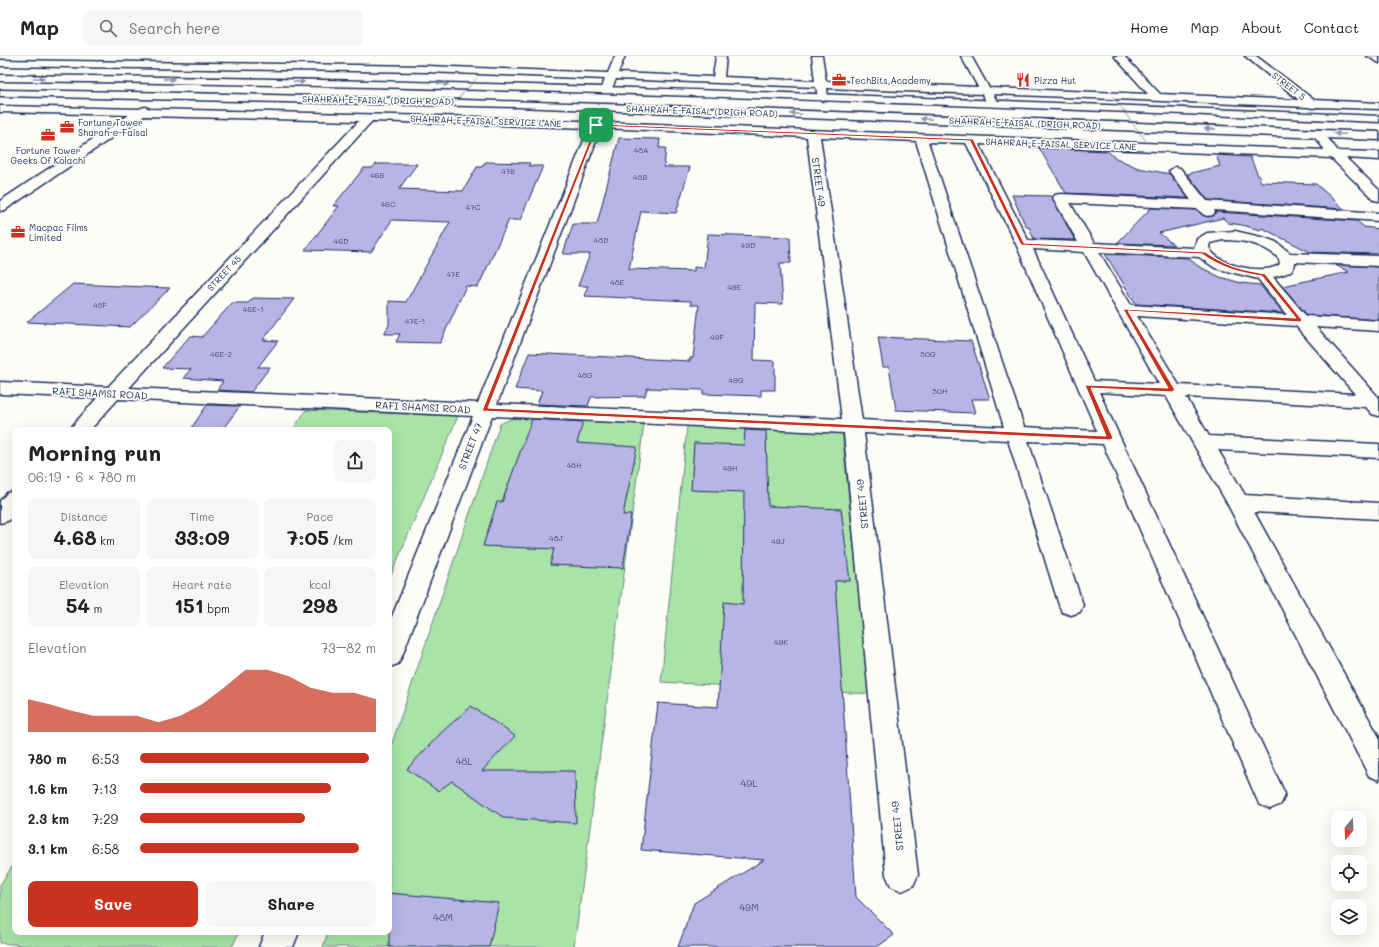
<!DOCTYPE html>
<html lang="en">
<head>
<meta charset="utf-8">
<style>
  :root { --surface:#fff; --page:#f6f6f6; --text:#222; --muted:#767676; --line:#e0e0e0; --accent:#c8321e }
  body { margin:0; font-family:Mali,sans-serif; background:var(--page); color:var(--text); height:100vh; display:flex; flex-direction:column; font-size:15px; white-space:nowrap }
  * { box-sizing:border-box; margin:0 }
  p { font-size:13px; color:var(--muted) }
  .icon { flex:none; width:22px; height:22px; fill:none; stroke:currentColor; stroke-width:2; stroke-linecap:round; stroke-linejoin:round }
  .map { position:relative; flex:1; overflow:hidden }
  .details { position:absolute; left:12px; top:371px; width:380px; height:508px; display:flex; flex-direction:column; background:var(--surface); border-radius:8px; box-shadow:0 4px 16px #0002 }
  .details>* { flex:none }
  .needle { width:26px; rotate:199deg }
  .fabs { position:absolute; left:1331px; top:755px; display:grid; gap:8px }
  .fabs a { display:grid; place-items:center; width:36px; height:36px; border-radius:8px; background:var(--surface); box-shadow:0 4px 16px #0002; font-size:20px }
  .pin { position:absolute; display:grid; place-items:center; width:34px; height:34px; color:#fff; margin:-17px; border-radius:8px; box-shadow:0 2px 6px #0006 }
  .round { display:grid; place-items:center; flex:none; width:42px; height:42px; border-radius:8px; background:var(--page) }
  .overview { display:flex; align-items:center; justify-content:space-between; height:68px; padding:0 16px }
  h1 { font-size:22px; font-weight:700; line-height:30px }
  .figures { display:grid; grid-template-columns:repeat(3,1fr); gap:6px; height:68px; padding:4px 16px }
  .figures div { display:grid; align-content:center; border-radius:8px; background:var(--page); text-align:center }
  .figures b { font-size:20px; font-weight:700 }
  .figures small { font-size:11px; font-weight:400 }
  .figures p { font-size:11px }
  .chart { height:112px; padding:8px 16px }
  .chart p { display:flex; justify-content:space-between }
  .chart svg { width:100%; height:72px; margin-top:4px; fill:var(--accent); opacity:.7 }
  .button { display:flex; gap:8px; margin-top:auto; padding:8px 16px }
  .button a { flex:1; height:46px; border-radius:8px; background:var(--accent); color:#fff; font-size:16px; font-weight:700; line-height:46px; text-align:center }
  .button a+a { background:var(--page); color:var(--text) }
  ul { padding:0 16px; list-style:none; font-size:13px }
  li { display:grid; grid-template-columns:64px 48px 1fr; align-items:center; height:30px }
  li i { height:10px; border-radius:5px; background:var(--accent) }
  header { display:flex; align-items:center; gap:24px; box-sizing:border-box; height:56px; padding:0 20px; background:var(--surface); border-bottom:1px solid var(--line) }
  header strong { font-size:19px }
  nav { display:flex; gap:22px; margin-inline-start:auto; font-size:14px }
  .search { width:280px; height:36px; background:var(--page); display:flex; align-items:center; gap:10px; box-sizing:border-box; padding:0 14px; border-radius:8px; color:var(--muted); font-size:15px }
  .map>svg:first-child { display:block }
</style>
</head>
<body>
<header>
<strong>Map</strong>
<div class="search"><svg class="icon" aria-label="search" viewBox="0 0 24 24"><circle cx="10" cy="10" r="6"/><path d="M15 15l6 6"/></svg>Search here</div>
<nav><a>Home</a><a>Map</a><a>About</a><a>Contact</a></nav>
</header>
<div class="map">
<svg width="1379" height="891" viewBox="0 0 1379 891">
  <rect width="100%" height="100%" fill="#fdfcf7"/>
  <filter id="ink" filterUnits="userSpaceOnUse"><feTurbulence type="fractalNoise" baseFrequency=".025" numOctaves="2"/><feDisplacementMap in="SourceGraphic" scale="8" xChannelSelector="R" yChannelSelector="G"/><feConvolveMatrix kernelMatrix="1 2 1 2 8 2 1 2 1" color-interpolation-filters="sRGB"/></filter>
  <g filter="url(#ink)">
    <path fill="#a9e3a7" stroke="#628982" d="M306,354L458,360L389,524V374H293Z
      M513,362L644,368L574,891H323L328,876H389V696L500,368Z
      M687,370L842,376L869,638L661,626Z
      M15,806V876H239L232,891H43L0,887V829Z"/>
    <path fill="#b8b4e6" stroke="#1b2f5e" d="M619,82L660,83L659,92H666L664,111H690L676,157L641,155L629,213L694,215V211L704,212L708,178L790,181L791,207H780L783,248L755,247L754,304L775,305V334H761V340L703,338V334L647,332L645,340L591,341L588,350L537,348L542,335L515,333L529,297L690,305V302H693L699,249H691V245L584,240L588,230H578L590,198H563L573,168H597Z
      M1039,92L1107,95L1116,102L1138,112L1170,118L1188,142L1066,137Z
      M1216,99L1250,101L1261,126L1316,128L1344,153L1208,144L1187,118L1220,110Z
      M485,106L530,107L529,110H543L520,164H509L478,231L466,230L440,287L396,286L400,278H384L389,269V245L406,246L450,166L392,164L371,196L305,194L339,150H333L364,112H372L376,108H417L399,133L463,135L477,111H482Z
      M1012,139L1051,140L1075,184L1034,183L1029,171H1026Z
      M1151,152L1197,154L1202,159L1208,161L1213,160L1216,156L1357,165L1364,171L1379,173V198L1310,196L1262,172L1260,174L1242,169L1228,167L1223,162L1159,177L1174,189L1117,187Z
      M1105,198L1188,202L1198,210L1220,221L1241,227L1260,229L1283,257L1136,248Z
      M1335,209L1379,211V264L1307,259L1282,230L1349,216Z
      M73,228L170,232L130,271L27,266Z
      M253,242L294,243L263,284L278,285L258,311H270L251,336L217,334L223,325L183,322L191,313L162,312L190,280L202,281L232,247H248Z
      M878,281L971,285L990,343H971L975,357L896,354L889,311H883Z
      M207,349L240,350L222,374H190Z
      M532,363L583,366L577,387L637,391L623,459H631L623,512L550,509L554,493L483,490L497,446H502Z
      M745,374L766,375L768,450L841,453L850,525H835L856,841L894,879L877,891H678L694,847L764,804L641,794L658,647L718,651L724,546L743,548L744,436L691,434L694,387L744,389Z
      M471,650L515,680L482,715H575L576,767L504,762L452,725L438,735L407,713L441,677Z
      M389,837L499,847L489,891H389Z"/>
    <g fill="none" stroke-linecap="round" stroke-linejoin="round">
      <defs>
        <path id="minor" d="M615,0H625L618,17L713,21L716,0H726L724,21L815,25L812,0H822L826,25L978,31L961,0H971L989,32L1148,38L1114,0H1124L1160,38L1299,44L1245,0H1256L1314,44L1379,47V53L1317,51L1313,52L1308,51L993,38L997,45L991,48L987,47L982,38L827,32L828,42L823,45L818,42L816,31L616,23L611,34L607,35L602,32L605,23L427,16L0,10V4L427,10L608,17Z
          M1367,0H1379V7Z
          M0,50L139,53L145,51L150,53L476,61L1325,94L1312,78L1318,74L1322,75L1338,95L1379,96V104L1346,102L1379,134V145L1374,144L1331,102L979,88L1028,184L1078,186L1053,142L1055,139L1060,138L1191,144L1169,115L1175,111L1180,112L1207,145L1379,157V165L1214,154L1215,156L1213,159C1205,161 1203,159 1198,153L1070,147L1094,187L1194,192L1197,183L1207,177L1235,175L1265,182L1276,186L1290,197L1379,200V210L1295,206C1295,217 1282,219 1273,221L1306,260L1379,265V275L1316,271L1379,342V360L1372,358L1366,351L1186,341L1209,380L1379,388V402L1218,394L1245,439L1379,447V463L1254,456L1379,681V724L1369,720L1227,447L1166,340L1099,336L1285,738L1281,748L1270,753L1259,748L1103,388L1028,385L1083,549L1080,556L1071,559L1062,556L1059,549L1008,384L864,377L918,819L913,830L902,835L891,830L886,819L844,377L492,360L402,600L398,608L389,611V568L473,360L118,343L90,374H69L97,342L0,338V326L108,331L359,65L144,60L5,154L0,155V145L129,59L0,56ZM372,65L589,72L478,347L129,332ZM601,72L807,81L842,363L497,348ZM820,81L916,85L1004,371L862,364ZM928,86L966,87L1016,188L1097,375L1024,371ZM1223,184C1243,184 1265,188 1279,203L1280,208C1266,220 1216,210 1209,191L1210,187ZM1033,193L1084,196L1159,328L1094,325ZM1099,196L1199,201L1215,212L1258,223L1287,259L1131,249ZM1137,260L1296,270L1355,338L1179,329Z
          M15,435V457L8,465L0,467V445L7,437Z
          M265,876H299L293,891H259Z"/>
        <path id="highway" d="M0,19C460,23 919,41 1379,60V66C919,47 460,29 0,25Z
          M0,34C460,40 919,59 1379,76V84L517,51L0,40Z"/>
      </defs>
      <use href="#minor" stroke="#1b2f5e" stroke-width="3"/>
      <use href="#highway" stroke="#1b2f5e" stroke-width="3"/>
      <use href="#minor" fill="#fdfcf7" fill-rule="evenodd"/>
      <use href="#highway" fill="#fdfcf7" fill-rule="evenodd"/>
      <path stroke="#1b2f5e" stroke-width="1.5" stroke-dasharray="0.5 1.5" stroke-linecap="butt" d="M1113,41L1146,85
        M449,53L477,22"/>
    </g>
    <defs><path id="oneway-solid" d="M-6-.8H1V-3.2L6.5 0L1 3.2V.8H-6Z"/></defs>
    <g fill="#8c96aa">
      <use href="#oneway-solid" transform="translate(39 22)"/>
      <use href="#oneway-solid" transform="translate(169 23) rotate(1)"/>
      <use href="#oneway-solid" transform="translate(299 26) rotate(1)"/>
      <use href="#oneway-solid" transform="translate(443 28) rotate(2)"/>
      <use href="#oneway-solid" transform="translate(796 58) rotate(-178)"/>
      <use href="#oneway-solid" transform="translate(926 63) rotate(-178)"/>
      <use href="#oneway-solid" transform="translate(1210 73) rotate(-178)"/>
      <use href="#oneway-solid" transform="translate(1340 78) rotate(-178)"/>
    </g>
  </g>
  <path fill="#c8321e" stroke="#fff" fill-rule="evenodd" d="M596,68L973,83L1024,187L1205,196C1228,211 1238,213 1265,218L1302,264L1300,266L1128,255L1175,334L1172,336L1091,332L1113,382L1110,384L482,355ZM598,70L970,85L1021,189L1202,198C1222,212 1238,216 1262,220L1296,262L1123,253L1168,332L1085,329L1106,380L488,352Z"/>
  <defs>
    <symbol id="office-bare" viewBox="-9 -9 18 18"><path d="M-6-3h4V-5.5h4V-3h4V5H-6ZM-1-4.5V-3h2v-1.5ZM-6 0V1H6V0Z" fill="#c8321e" stroke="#fdfcf7" stroke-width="2.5" paint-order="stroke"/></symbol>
    <symbol id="restaurant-bare" viewBox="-9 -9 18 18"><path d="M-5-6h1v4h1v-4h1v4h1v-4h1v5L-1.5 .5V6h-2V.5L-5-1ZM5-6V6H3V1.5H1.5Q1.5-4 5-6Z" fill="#c8321e" stroke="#fdfcf7" stroke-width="2.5" paint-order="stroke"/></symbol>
  </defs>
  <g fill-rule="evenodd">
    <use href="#office-bare" x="829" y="14" width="20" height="20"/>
    <use href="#restaurant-bare" x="1013" y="14" width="20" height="20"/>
    <use href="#office-bare" x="57" y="61" width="20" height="20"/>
    <use href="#office-bare" x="38" y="69" width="20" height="20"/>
    <use href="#office-bare" x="8" y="166" width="20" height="20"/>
  </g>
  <g text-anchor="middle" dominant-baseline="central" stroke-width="3.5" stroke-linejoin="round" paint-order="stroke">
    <g font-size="8" fill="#425080">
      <text x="641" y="94">48A</text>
      <text x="508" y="115">47B</text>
      <text x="377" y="119">46B</text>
      <text x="640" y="121">48B</text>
      <text x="388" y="148">46C</text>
      <text x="473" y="151">47C</text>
      <text x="601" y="184">48D</text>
      <text x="341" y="185">46D</text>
      <text x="748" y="189">49D</text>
      <text x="453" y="218">47E</text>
      <text x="617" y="226">48E</text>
      <text x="734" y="231">49E</text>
      <text x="100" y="249">45F</text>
      <text x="253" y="253">46E-1</text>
      <text x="415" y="265">47E-1</text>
      <text x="717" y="281">49F</text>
      <text x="221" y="298">46E-2</text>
      <text x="928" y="298">50G</text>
      <text x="585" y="319">48G</text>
      <text x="736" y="324">49G</text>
      <text x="940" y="335">50H</text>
      <text x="574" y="409">48H</text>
      <text x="730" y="412">49H</text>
      <text x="556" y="482">48J</text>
      <text x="778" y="485">49J</text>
      <text x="781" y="586">49K</text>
    </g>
    <g font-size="9" fill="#1b2f5e" stroke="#fdfcf7" text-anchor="start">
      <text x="850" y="24">TechBits Academy</text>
      <text x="1034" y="24">Pizza Hut</text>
      <text x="78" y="66">Fortune Tower<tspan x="78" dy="10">Sharah-e-Faisal</tspan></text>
      <text x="48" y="94" text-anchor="middle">Fortune Tower<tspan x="48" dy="10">Geeks Of Kolachi</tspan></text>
      <text x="29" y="171">Macpac Films<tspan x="29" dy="10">Limited</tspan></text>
    </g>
    <g font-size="9" fill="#1b2f5e" stroke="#fdfcf7">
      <text transform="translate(1289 30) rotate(38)">STREET 5</text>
      <text transform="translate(378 44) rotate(1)">SHAHRAH-E-FAISAL (DRIGH ROAD)</text>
      <text transform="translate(702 55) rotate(2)">SHAHRAH-E-FAISAL (DRIGH ROAD)</text>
      <text transform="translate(486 65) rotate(2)">SHAHRAH-E-FAISAL SERVICE LANE</text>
      <text transform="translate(1025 67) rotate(2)">SHAHRAH-E-FAISAL (DRIGH ROAD)</text>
      <text transform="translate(1061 88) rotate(2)">SHAHRAH-E-FAISAL SERVICE LANE</text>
      <text transform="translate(224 217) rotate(-47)">STREET 45</text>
    </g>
    <g font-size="10" fill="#1b2f5e" stroke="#fdfcf7">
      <text transform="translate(819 126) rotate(82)">STREET 49</text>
      <text transform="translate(100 337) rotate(3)">RAFI SHAMSI ROAD</text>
      <text transform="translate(423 351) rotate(3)">RAFI SHAMSI ROAD</text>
      <text transform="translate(470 390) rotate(-69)">STREET 47</text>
      <text transform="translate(862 448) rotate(-96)">STREET 49</text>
      <text transform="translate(897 770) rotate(-96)">STREET 49</text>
    </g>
    <g font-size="10" fill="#425080">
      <text x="464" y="705">48L</text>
      <text x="749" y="727">49L</text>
      <text x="749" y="851">49M</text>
      <text x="443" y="861">48M</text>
    </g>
  </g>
</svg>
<div class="fabs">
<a><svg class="needle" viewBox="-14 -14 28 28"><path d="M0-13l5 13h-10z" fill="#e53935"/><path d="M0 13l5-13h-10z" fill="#767676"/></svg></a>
<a><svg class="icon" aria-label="locate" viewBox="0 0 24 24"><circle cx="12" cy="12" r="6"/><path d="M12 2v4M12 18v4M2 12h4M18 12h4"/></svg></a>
<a><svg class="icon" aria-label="layers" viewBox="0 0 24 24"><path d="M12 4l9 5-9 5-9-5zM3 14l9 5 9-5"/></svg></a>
</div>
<div class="pin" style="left:596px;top:69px;background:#1e9e55"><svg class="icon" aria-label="arrive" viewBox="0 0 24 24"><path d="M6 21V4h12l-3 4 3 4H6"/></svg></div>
<section class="details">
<div class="overview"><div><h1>Morning run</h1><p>06:19 · 6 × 780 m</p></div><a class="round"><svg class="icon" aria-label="share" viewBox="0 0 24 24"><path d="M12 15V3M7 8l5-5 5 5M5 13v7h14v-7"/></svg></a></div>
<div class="figures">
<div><p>Distance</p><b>4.68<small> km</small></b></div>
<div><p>Time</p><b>33:09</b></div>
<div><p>Pace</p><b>7:05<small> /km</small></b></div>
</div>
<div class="figures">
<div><p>Elevation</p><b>54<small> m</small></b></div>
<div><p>Heart rate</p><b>151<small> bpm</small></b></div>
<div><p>kcal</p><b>298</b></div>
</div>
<div class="chart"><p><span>Elevation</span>73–82 m</p>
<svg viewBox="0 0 160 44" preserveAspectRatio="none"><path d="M0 44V24L10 27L20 31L30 34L40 34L50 34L60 38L70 34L80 27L90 17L100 6L110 6L120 10L130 17L140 20L150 20L160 24V44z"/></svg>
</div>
<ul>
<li><b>780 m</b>6:53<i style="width:97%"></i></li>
<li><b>1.6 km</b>7:13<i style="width:81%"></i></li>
<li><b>2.3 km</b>7:29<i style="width:70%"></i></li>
<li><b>3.1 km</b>6:58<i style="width:93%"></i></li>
</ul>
<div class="button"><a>Save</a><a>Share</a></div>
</section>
</div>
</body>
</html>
